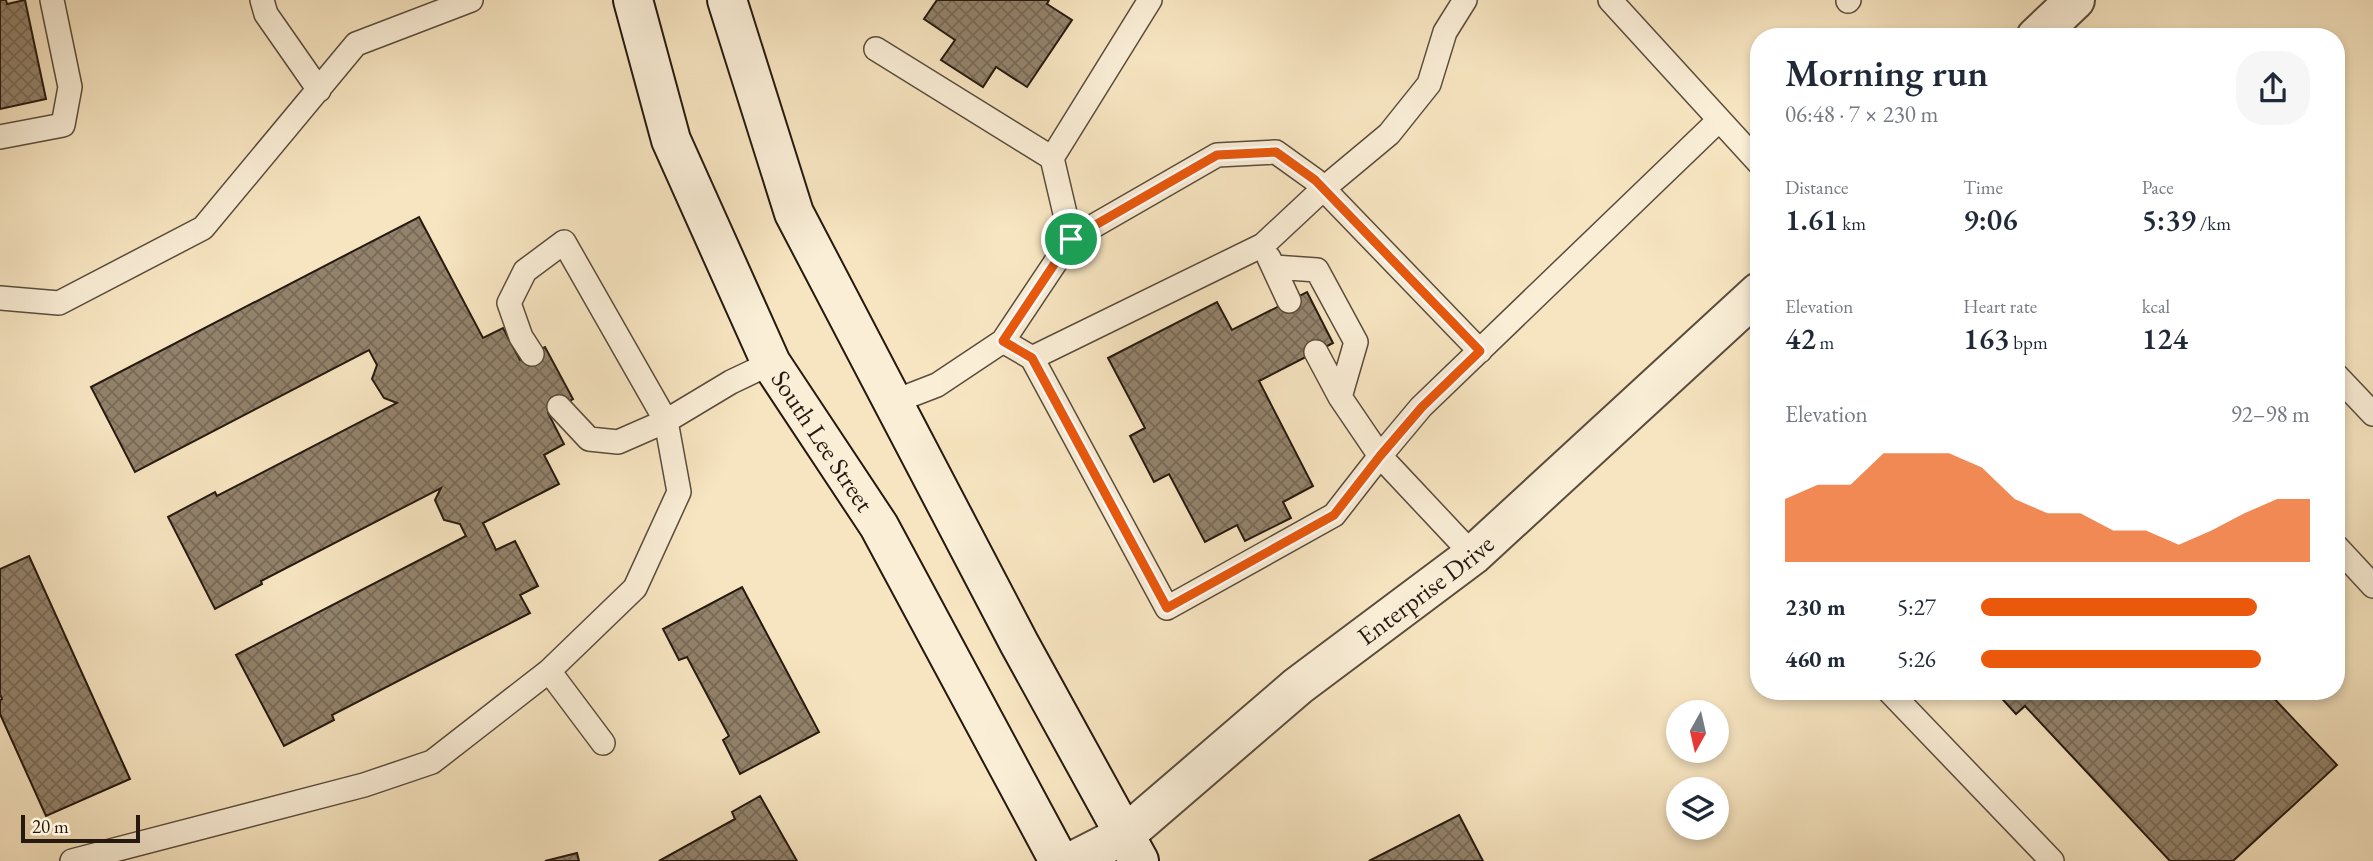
<!DOCTYPE html>
<html lang="en">
<head>
<meta charset="utf-8">
<style>
  :root { --surface:#fff; --page:#f6f6f7; --text:#1f2937; --muted:#747a83; --accent:#ea580c }
  body { margin:0; font-family:"EB Garamond",serif; background:var(--page); color:var(--text); height:100vh; display:flex; flex-direction:column; font-size:26px; white-space:nowrap }
  * { box-sizing:border-box; margin:0 }
  p { font-size:23px; color:var(--muted) }
  .icon { flex:none; width:38px; height:38px; fill:none; stroke:currentColor; stroke-width:2; stroke-linecap:round; stroke-linejoin:round }
  .map { position:relative; flex:1; overflow:hidden }
  .side { position:absolute; left:1750px; top:28px; width:595px; height:672px; display:flex; flex-direction:column; background:var(--surface); border-radius:28px; box-shadow:0 4px 10px #0003 }
  .side>* { flex:none }
  .needle { width:46px; rotate:188deg }
  .tools { position:absolute; left:1666px; top:700px; display:grid; gap:14px }
  .tools a { display:grid; place-items:center; width:63px; height:63px; border-radius:50%; background:var(--surface); box-shadow:0 4px 10px #0003; font-size:35px }
  .scale { position:absolute; left:21px; bottom:18px; width:119px; box-sizing:border-box; padding-left:7px; border:4px solid #261910; border-top:0; font-size:19px; line-height:24px; white-space:nowrap; color:#261910; -webkit-text-stroke:5px #faeed7; paint-order:stroke }
  .pin { position:absolute; display:grid; place-items:center; width:60px; height:60px; color:#fff; margin:-30px; border:4px solid #fff; border-radius:50%; box-shadow:0 2px 7px #0007 }
  .round { display:grid; place-items:center; flex:none; width:74px; height:74px; border-radius:28px; background:var(--page) }
  .head { display:flex; align-items:center; justify-content:space-between; height:119px; padding:0 35px }
  h1 { font-size:38px; font-weight:600; line-height:52px }
  .figures { display:grid; grid-template-columns:repeat(3,1fr); gap:10px; height:119px; padding:7px 35px }
  .figures div { display:grid; align-content:center }
  .figures b { font-size:30px; font-weight:600 }
  .figures small { font-size:19px; font-weight:400 }
  .figures p { font-size:19px }
  .chart { height:196px; padding:14px 35px }
  .chart p { display:flex; justify-content:space-between }
  .chart svg { width:100%; height:126px; margin-top:7px; fill:var(--accent); opacity:.7 }
  ul { padding:0 35px; list-style:none; font-size:23px }
  li { display:grid; grid-template-columns:112px 84px 1fr; align-items:center; height:52px }
  li i { height:18px; border-radius:9px; background:var(--accent) }
  .map>svg:first-child { display:block }
</style>
</head>
<body>
<div class="map">
<svg width="2373" height="861" viewBox="0 0 2373 861">
  <defs>
    <pattern id="building-cross-hatch" width="8" height="8" patternUnits="userSpaceOnUse" patternTransform="scale(1.75)"><rect width="8" height="8" fill="#93836c"/><path d="M0 0l8 8M0 8l8-8" fill="none" stroke="#786a57"/></pattern>
  </defs>
  <rect width="100%" height="100%" fill="#f7e5c1"/>
  <filter id="stains"><feTurbulence type="fractalNoise" baseFrequency=".00286" numOctaves="4"/><feColorMatrix values="0 0 0 0 .2 0 0 0 0 .09 0 0 0 0 .02 0 0 0 .5 -.17"/></filter>
  <radialGradient id="worn" r=".72"><stop offset=".6" stop-color="#630" stop-opacity="0"/><stop offset="1" stop-color="#630" stop-opacity=".3"/></radialGradient>
  <path fill="url(#building-cross-hatch)" stroke="#261910" stroke-width="2" d="M0,0H6L7,4L25,0L46,99L0,109Z
    M937,0H1049L1047,4L1072,20L1027,87L996,67L983,87L941,60L955,40L924,19Z
    M419,217L483,338L503,328L520,360L545,347L573,399L548,413L564,444L544,455L559,484L483,523L496,550L515,541L538,586L520,595L530,613L332,715L334,720L284,746L236,655L466,536L460,524L444,520L435,500L441,488L261,581L262,584L215,609L168,517L215,492L217,496L397,403L384,398L372,379L377,365L369,350L135,472L91,387Z
    M1307,292L1333,343L1259,381L1313,486L1283,502L1291,518L1245,541L1237,525L1205,542L1169,474L1154,482L1130,436L1145,428L1108,358L1217,302L1232,330Z
    M29,556L130,779L46,816L0,714V700L2,699L0,694V569Z
    M742,587L819,732L740,774L723,740L729,736L687,657L679,660L663,629Z
    M1995,691H2267L2337,765L2233,861H2170L2025,706L2016,714Z
    M760,796L797,861H659L735,819L732,812Z
    M1459,815L1483,861H1369Z
    M577,853L579,861H545Z"/>
  <g fill="none" stroke-linecap="round" stroke-linejoin="round">
    <defs>
      <path id="service" d="M262,0L266,14L319,90
        M1610,0L1759,163
        M1848,1L1849,0
        M876,49L1052,158L1071,239
        M0,137L63,125L70,87L52,0
        M1052,158L1150,0
        M1269,258L1289,301
        M1274,267L1317,270L1356,342L1340,397
        M0,298L59,303L203,228L356,44L471,0
        M1003,341L1071,239L1217,155L1276,152L1315,180L1480,351
        M1316,352L1340,397L1380,456L1473,555
        M532,354L521,337L509,303L525,271L564,242L666,421L618,442L589,439L559,407
        M1032,358L1263,245L1323,189L1389,134L1429,84L1445,32L1465,0
        M2336,375L2373,414
        M893,402L937,385L1003,341L1032,358L1167,608L1334,515L1380,456L1421,407L1719,120
        M2336,546L2373,586
        M549,671L603,743
        M1889,691L2052,861
        M72,861L364,785L432,762L549,671L635,588L679,492L666,421L731,382L771,363"/>
      <g id="minor">
        <path d="M2036,37L2075,0"/>
        <path id="s1" d="M1073,861L1126,834L1298,686L1473,555L1759,292"/>
      </g>
      <g id="secondary">
        <path id="s2" d="M633,0L671,140L771,363L879,526L1059,861"/>
        <path d="M727,0L794,213L1019,643L1139,861"/>
      </g>
    </defs>
    <use href="#service" stroke="#5a4c3c" stroke-width="26"/>
    <use href="#minor" stroke="#5a4c3c" stroke-width="42"/>
    <use href="#secondary" stroke="#261910" stroke-width="42"/>
    <use href="#service" stroke="#faeed7" stroke-width="23"/>
    <use href="#minor" stroke="#faeed7" stroke-width="38"/>
    <use href="#secondary" stroke="#faeed7" stroke-width="38"/>
  </g>
  <g fill="none" stroke-linecap="round" stroke-linejoin="round">
    <defs>
      <path id="route" d="M1276,152L1315,180L1480,351L1422,407L1380,456L1334,515L1167,608L1032,358L1003,341L1071,239L1217,155Z"/>
    </defs>
    <use href="#route" stroke="#fff" stroke-width="14"/>
    <use href="#route" stroke="#ea580c" stroke-width="9"/>
  </g>
  <g text-anchor="middle" dominant-baseline="central" stroke-width="6" stroke-linejoin="round" paint-order="stroke">
    <g font-size="26" fill="#261910" stroke="#faeed7">
      <text stroke="none"><textPath href="#s2" startOffset="483">South Lee Street</textPath></text>
      <text stroke="none"><textPath href="#s1" startOffset="446">Enterprise Drive</textPath></text>
    </g>
  </g>
  <rect width="100%" height="100%" filter="url(#stains)"/>
  <rect width="100%" height="100%" fill="url(#worn)"/>
</svg>
<div class="tools">
<a><svg class="needle" viewBox="-14 -14 28 28"><path d="M0-13l5 13h-10z" fill="#e53935"/><path d="M0 13l5-13h-10z" fill="#747a83"/></svg></a>
<a><svg class="icon" aria-label="layers" viewBox="0 0 24 24"><path d="M12 4l9 5-9 5-9-5zM3 14l9 5 9-5"/></svg></a>
</div>
<div class="scale">20 m</div>
<div class="pin" style="left:1071px;top:239px;background:#1e9e55"><svg class="icon" aria-label="arrive" viewBox="0 0 24 24"><path d="M6 21V4h12l-3 4 3 4H6"/></svg></div>
<section class="side">
<div class="head"><div><h1>Morning run</h1><p>06:48 · 7 × 230 m</p></div><a class="round"><svg class="icon" aria-label="share" viewBox="0 0 24 24"><path d="M12 15V3M7 8l5-5 5 5M5 13v7h14v-7"/></svg></a></div>
<div class="figures">
<div><p>Distance</p><b>1.61<small> km</small></b></div>
<div><p>Time</p><b>9:06</b></div>
<div><p>Pace</p><b>5:39<small> /km</small></b></div>
</div>
<div class="figures">
<div><p>Elevation</p><b>42<small> m</small></b></div>
<div><p>Heart rate</p><b>163<small> bpm</small></b></div>
<div><p>kcal</p><b>124</b></div>
</div>
<div class="chart"><p><span>Elevation</span>92–98 m</p>
<svg viewBox="0 0 160 44" preserveAspectRatio="none"><path d="M0 44V22L10 17L20 17L30 6L40 6L50 6L60 11L70 22L80 27L90 27L100 33L110 33L120 38L130 33L140 27L150 22L160 22V44z"/></svg>
</div>
<ul>
<li><b>230 m</b>5:27<i style="width:84%"></i></li>
<li><b>460 m</b>5:26<i style="width:85%"></i></li>
</ul>
</section>
</div>
</body>
</html>
